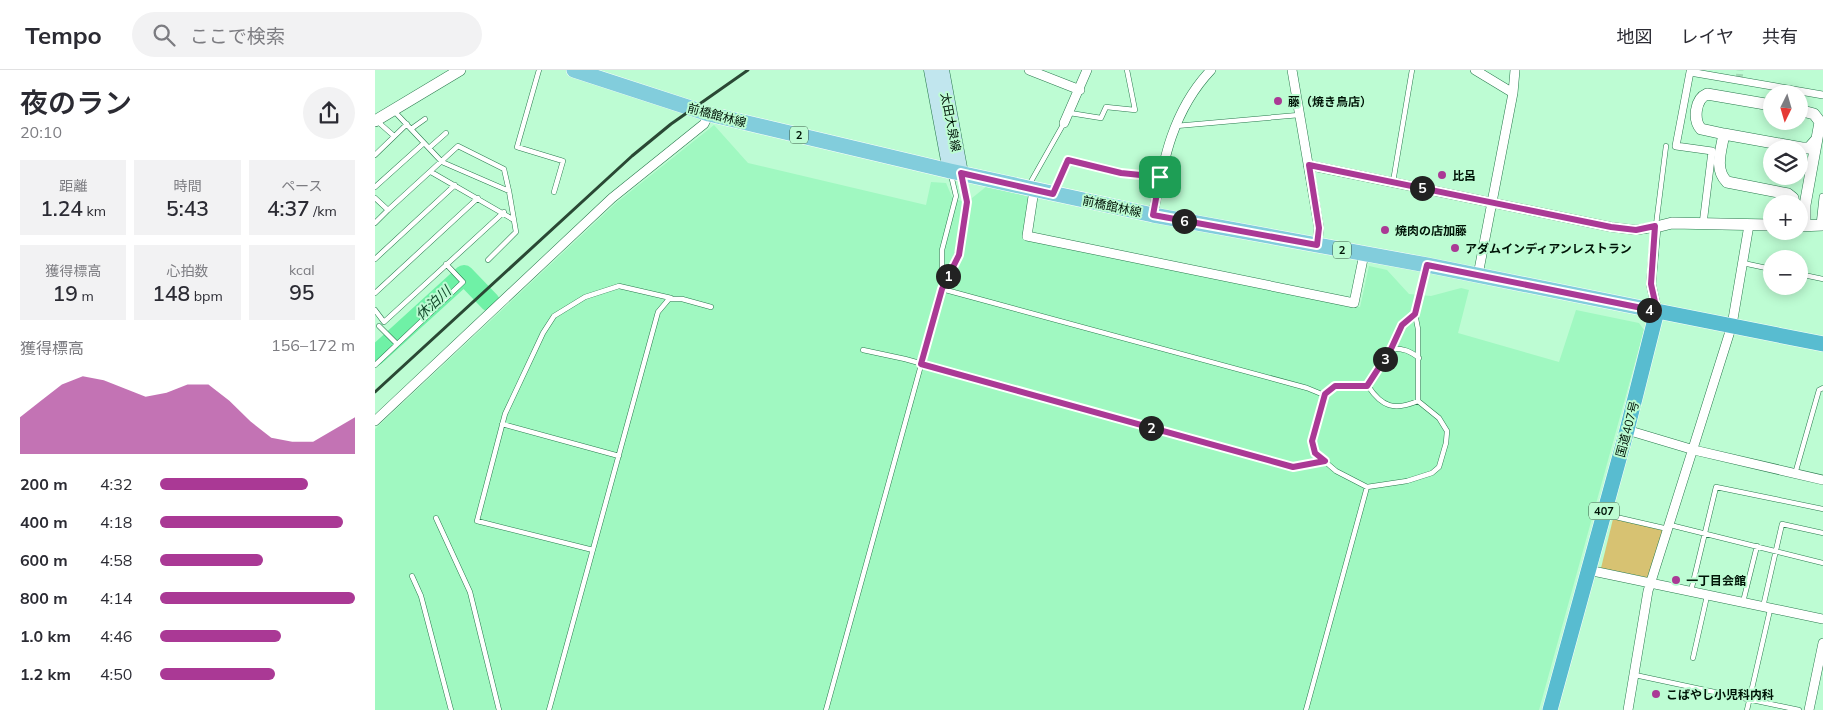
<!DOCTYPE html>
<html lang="ja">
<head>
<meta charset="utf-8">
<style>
  :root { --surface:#fff; --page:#f2f2f3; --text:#2b2b33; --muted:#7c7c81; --line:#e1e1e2; --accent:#aa3995 }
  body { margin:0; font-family:Mulish,"Noto Sans JP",sans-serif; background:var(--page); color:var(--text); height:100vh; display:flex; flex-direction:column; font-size:19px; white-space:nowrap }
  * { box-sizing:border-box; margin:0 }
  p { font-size:16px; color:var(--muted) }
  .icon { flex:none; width:28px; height:28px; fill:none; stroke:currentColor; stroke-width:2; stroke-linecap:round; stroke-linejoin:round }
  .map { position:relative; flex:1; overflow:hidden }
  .details { display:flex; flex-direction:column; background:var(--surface); width:375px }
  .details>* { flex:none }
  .needle { width:32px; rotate:185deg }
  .fabs { position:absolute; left:1388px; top:15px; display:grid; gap:10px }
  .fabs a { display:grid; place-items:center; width:45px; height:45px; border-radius:50%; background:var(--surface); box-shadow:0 2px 12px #0003; font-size:25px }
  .pin { position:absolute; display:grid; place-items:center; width:42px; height:42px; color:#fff; margin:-21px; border-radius:10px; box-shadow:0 2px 8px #0006 }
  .km { position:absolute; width:25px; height:25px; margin:-12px; border-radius:50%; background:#222; color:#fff; font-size:14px; line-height:25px; text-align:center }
  .round { display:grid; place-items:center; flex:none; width:52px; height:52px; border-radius:26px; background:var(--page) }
  .overview { display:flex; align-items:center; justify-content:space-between; height:85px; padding:0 20px }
  h1 { font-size:28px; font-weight:600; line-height:38px }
  .figures { display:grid; grid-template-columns:repeat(3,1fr); gap:8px; height:85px; padding:5px 20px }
  .figures div { display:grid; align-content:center; border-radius:0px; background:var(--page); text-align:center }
  .figures b { font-size:21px; font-weight:600 }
  .figures small { font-size:14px; font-weight:400 }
  .figures p { font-size:14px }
  .chart { height:140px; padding:10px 20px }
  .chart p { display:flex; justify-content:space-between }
  .chart svg { width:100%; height:90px; margin-top:5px; fill:var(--accent); opacity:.7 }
  ul { padding:0 20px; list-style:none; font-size:16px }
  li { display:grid; grid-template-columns:80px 60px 1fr; align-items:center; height:38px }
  li i { height:12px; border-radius:6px; background:var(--accent) }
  header { display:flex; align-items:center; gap:30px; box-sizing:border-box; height:70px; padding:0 25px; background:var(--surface); border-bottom:1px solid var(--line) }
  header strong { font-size:24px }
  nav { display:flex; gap:28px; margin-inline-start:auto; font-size:18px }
  .search { width:350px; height:45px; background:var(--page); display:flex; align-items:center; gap:12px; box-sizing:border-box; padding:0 18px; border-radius:28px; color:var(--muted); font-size:19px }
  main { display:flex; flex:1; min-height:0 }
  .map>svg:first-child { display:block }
</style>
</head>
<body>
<header>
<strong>Tempo</strong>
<div class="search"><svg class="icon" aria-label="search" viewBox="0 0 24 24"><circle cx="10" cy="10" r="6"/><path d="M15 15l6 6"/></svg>ここで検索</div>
<nav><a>地図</a><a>レイヤ</a><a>共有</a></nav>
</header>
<main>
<section class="details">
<div class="overview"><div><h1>夜のラン</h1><p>20:10</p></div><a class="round"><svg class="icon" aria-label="share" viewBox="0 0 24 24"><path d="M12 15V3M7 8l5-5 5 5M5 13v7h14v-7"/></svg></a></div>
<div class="figures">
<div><p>距離</p><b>1.24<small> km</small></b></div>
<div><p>時間</p><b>5:43</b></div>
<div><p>ペース</p><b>4:37<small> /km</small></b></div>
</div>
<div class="figures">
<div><p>獲得標高</p><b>19<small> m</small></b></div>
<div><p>心拍数</p><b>148<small> bpm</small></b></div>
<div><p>kcal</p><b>95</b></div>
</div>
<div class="chart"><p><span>獲得標高</span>156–172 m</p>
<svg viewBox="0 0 160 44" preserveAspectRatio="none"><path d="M0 44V26L10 18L20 10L30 6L40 8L50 12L60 16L70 14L80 10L90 10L100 18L110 28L120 36L130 38L140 38L150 32L160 26V44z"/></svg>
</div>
<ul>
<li><b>200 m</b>4:32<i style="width:76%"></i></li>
<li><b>400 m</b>4:18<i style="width:94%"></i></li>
<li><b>600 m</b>4:58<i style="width:53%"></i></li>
<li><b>800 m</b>4:14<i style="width:100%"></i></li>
<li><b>1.0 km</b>4:46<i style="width:62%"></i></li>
<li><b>1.2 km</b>4:50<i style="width:59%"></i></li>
</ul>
</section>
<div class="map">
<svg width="1448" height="640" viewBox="0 0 1448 640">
  <rect width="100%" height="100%" fill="#bdfcd3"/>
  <path fill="#a0f8c1" d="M339,55L373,93L551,135L556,112L571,113L578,129L592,132L612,116L655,127L649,169L985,237L994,196L1012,200L1034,224L1056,226L1086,218L1094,220L1083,263L1184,292L1201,240L1264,253L1269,260L1164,640H0V359L241,133Z"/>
  <path fill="#d7c272" d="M1238,449L1289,460L1274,508L1226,498Z"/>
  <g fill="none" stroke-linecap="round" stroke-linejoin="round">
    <path stroke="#6ff1a6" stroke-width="20" d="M0,286L89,205L115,232"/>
    <path stroke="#a1d9b4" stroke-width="7" stroke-dasharray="7 3.5" stroke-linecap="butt" d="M1364,11L1365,0"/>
    <defs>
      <path id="service" d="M164,0L142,77L188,91L179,122
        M695,43L726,48L731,37L760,40L752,0
        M2,51L19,66
        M801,56L924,45
        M36,59L50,49
        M54,78L71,63
        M0,85L32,54
        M56,102L139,150
        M587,107C599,147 584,184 567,219L932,318L949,325
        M1018,112L1037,0
        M654,115L689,53
        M0,117L49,73
        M679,122L693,90L746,103L785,107
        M0,128L13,140L83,76L129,99L134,121L67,92L19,41
        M0,153L13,140
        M1281,155L1291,76
        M0,189L80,115
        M113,190L141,162L134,121
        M1368,193L1396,199
        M1424,204L1448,209
        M0,223L103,128
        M0,240L9,252L129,142
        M1040,244L1027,255L1016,279L993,316H960L949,325L945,336L937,371L940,383L961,401L992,417L1032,411L1057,403L1064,397L1071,373L1072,361L1064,348L1043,331V259L1040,244L1051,198
        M4,256L22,274
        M1016,279C1028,278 1035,281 1044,288
        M488,280L530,289L918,397L950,391
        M0,295L88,212L71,194
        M993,316C1007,337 1019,341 1043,331
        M127,354L244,386
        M1420,404L1444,320L1448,318
        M1232,445L1293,459
        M61,448L95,522L124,640
        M1295,455L1448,493
        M218,480L102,451L130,344L168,263L179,246L210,227L244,216L296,228
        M37,506L46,526L76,640
        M1316,521L1341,417L1448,439
        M1368,532L1382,476
        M1388,537L1407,454L1448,463
        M1318,588L1332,526
        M1260,605L1424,640
        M174,640L283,242L294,229H307L336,237
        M451,640L567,219V180L581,126L576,105
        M931,640L992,417
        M1372,640L1395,540"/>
      <path id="pedestrian" d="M1328,154L1337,81L1301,76L1315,2L1448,25
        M1445,155L1448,127"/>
      <path id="minor" d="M654,0L705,20
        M917,0L944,158L942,175
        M1100,0L1138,23L1103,205
        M1138,23L1140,0
        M689,53L712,0
        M933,95L1236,157L1261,160L1281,157L1276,214L1282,241
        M659,120L652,166L979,233L989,184
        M778,145C788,92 797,41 836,0
        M0,351L237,128L329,54L334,44
        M1252,360L1319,380L1448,410
        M1213,500L1448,549
        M1253,640L1273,521L1357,255L1374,155
        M1434,640L1448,573"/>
      <path id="tertiary" d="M1396,35L1332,24C1320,29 1318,50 1326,59L1349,64C1346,81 1339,99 1352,112L1413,124L1418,128L1419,134
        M1424,40L1439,44L1445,52L1430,135V150L1425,156
        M0,51L85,0
        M1349,64L1427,78H1434L1441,70
        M1424,156L1448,155
        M1281,157L1297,153L1396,155"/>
      <path id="secondary" d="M556,0L575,101
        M567,0L586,103"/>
      <path id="primary" d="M199,0L334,44L575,101L778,145L1052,195L1282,241"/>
      <path id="trunk" d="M1175,640L1252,360L1282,241L1448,274"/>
    </defs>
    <use href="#service" stroke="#29794d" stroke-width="5.5"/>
    <use href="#pedestrian" stroke="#29794d" stroke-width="8"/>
    <use href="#minor" stroke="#29794d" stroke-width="10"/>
    <use href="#tertiary" stroke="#29794d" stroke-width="12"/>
    <use href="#secondary" stroke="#29794d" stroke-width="15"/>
    <use href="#primary" stroke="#fff" stroke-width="16"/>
    <use href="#trunk" stroke="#fff" stroke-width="16"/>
    <use href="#service" stroke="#fff" stroke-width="4.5"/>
    <use href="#pedestrian" stroke="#fff" stroke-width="7"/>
    <use href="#minor" stroke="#fff" stroke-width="9"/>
    <use href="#tertiary" stroke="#fff" stroke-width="11"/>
    <use href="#secondary" stroke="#c1e6ee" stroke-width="14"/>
    <use href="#primary" stroke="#82cddc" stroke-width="15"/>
    <use href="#trunk" stroke="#58bcd0" stroke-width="15"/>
    <path stroke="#2a4834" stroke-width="3" d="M0,322L257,86L296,54L373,0"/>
  </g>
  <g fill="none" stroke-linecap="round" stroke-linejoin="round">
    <defs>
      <path id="route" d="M693,90L746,103L785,107L778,145L942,175L944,158L934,95L1236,157L1261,160L1280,156L1276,214L1282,241L1052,195L1040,244L1027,255L1016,279L992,316H960L950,324L937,371L940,383L950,391L918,397L546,294L567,219L584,185L592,132L586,103L678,124Z"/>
    </defs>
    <use href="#route" stroke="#fff" stroke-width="10"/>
    <use href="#route" stroke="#aa3995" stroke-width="6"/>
  </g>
  <g fill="#aa3995" stroke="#bdfcd3" stroke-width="2">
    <circle cx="903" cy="31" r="5"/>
    <circle cx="1067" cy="105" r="5"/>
    <circle cx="1010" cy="160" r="5"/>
    <circle cx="1080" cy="178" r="5"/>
    <circle cx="1301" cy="510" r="5"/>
    <circle cx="1281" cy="624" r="5"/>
  </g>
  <g text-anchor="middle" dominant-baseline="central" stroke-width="4" stroke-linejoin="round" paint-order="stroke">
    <g fill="#bdfcd3" stroke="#395a44" stroke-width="1">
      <rect x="415" y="56.5" width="18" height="17" rx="4"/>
      <rect x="958" y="171.5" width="18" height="17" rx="4"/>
      <rect x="1214" y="432.5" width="30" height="17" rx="4"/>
    </g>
    <g font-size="11" font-weight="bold" fill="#001407">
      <text x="424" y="65">2</text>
      <text x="967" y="180">2</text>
      <text x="1229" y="441">407</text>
    </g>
    <g font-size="12" font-weight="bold" fill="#001407" stroke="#bdfcd3" text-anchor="start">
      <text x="913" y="31">藤（焼き鳥店）</text>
      <text x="1077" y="105">比呂</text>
      <text x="1020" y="160">焼肉の店加藤</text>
      <text x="1090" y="178">アダムインディアンレストラン</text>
      <text x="1311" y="510">一丁目会館</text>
      <text x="1291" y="624">こばやし小児科内科</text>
    </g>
    <g font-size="12" fill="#001407" stroke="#bdfcd3">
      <text transform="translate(342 45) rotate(15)">前橋館林線</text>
      <text transform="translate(576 52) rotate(79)">太田大泉線</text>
      <text transform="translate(737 136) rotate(12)">前橋館林線</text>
      <text transform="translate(1252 359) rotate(-75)">国道407号</text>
    </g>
    <g font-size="14" font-style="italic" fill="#14492c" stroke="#bdfcd3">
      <text transform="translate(58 233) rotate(-43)">休泊川</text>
    </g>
  </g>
</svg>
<div class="fabs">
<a><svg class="needle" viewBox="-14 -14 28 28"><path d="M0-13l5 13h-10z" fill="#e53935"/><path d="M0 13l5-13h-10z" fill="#7c7c81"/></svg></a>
<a><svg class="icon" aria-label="layers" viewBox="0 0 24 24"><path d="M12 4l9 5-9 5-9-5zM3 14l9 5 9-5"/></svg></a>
<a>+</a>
<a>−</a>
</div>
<div class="pin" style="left:785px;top:107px;background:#1e9e55"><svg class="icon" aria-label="arrive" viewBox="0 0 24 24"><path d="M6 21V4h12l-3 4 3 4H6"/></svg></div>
<b class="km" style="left:573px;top:206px">1</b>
<b class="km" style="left:776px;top:358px">2</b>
<b class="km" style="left:1010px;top:289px">3</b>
<b class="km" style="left:1274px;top:240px">4</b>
<b class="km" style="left:1047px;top:118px">5</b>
<b class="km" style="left:809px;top:151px">6</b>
</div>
</main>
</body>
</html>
